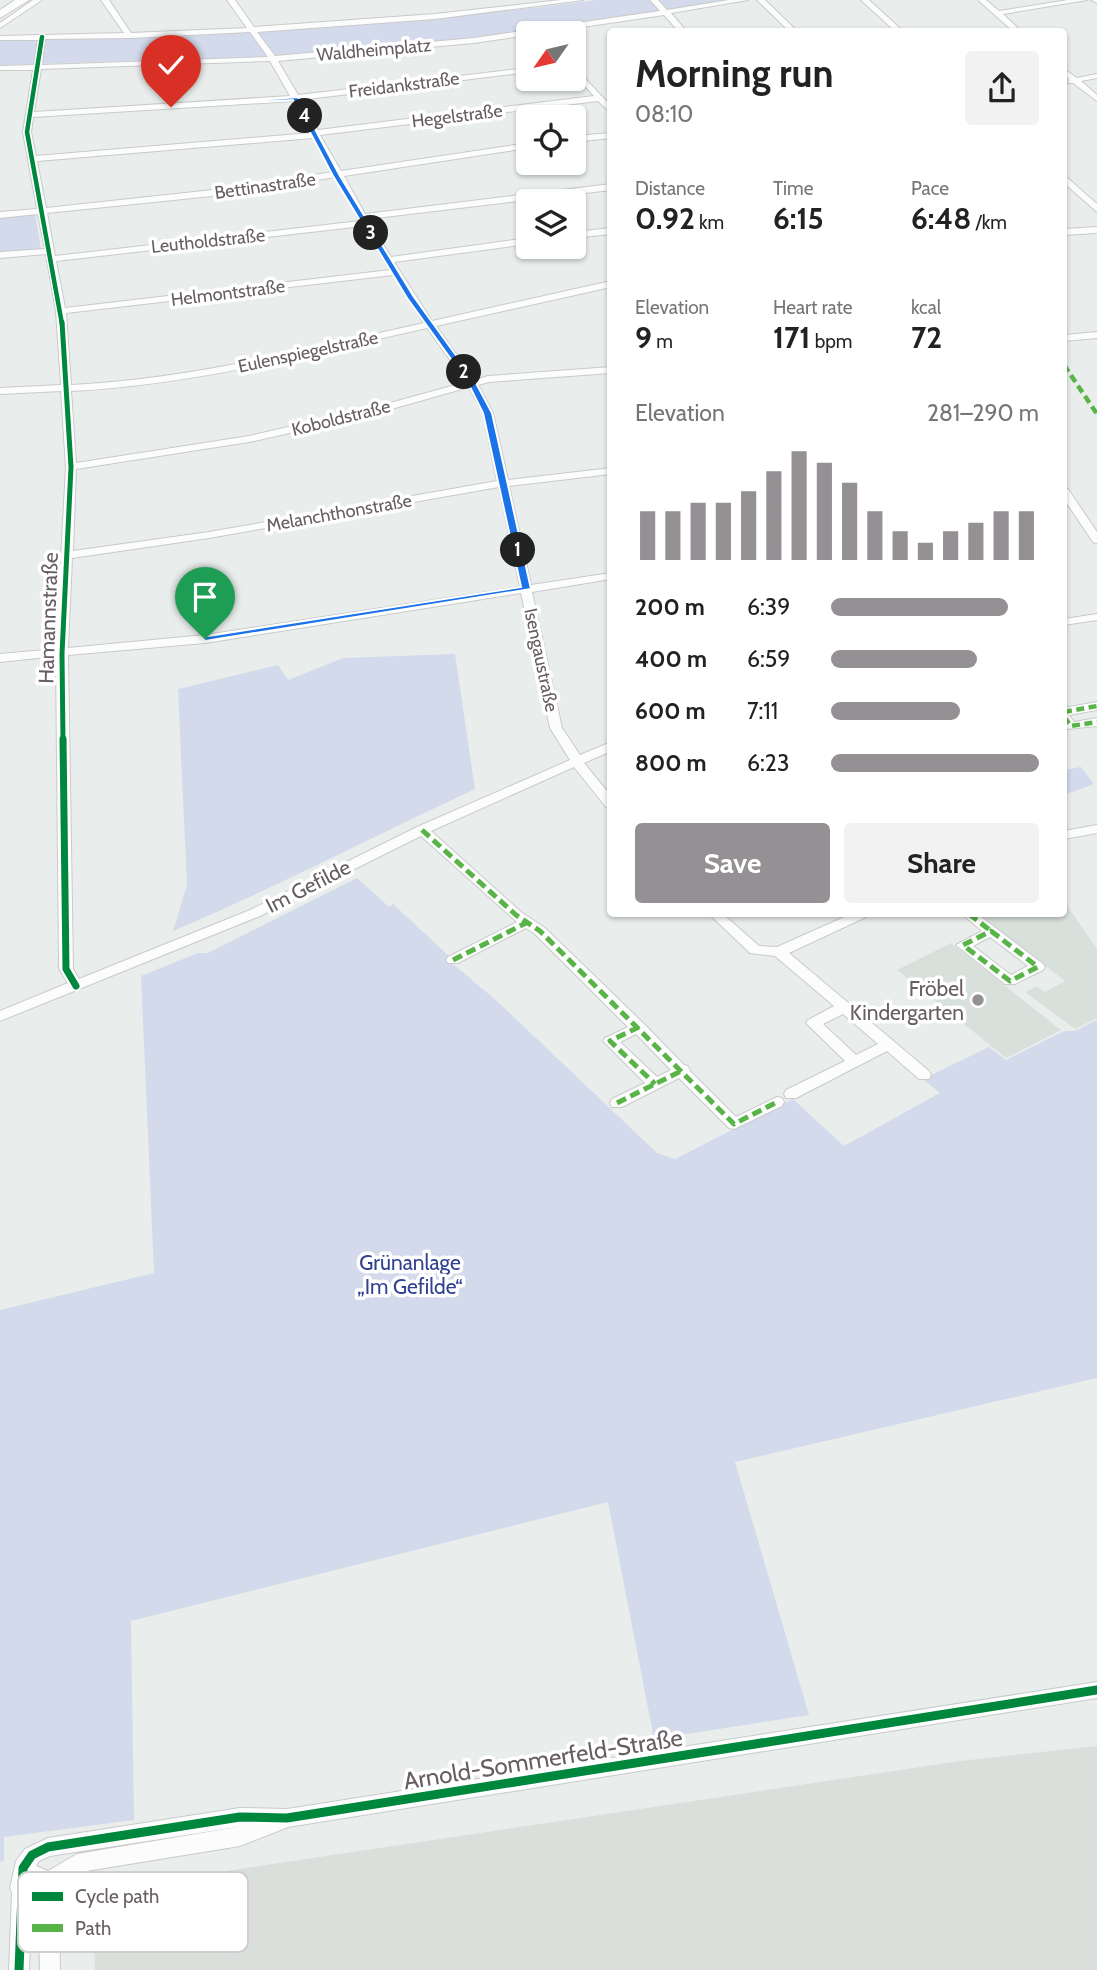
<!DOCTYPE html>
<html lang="en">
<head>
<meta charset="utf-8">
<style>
  :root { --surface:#fff; --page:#f2f2f2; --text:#222; --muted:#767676; --accent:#949094 }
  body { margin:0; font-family:Cabin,sans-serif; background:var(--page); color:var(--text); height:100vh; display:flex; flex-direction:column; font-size:26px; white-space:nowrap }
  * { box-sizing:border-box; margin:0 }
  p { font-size:23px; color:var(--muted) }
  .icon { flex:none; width:38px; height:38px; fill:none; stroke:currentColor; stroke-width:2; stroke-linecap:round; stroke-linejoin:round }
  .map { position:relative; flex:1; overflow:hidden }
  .sheet { position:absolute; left:607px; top:28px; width:460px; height:889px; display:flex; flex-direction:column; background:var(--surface); border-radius:7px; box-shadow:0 2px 5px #0004 }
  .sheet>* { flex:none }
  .needle { width:46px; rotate:236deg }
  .fabs { position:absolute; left:516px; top:21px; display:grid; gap:14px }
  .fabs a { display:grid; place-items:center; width:70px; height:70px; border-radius:7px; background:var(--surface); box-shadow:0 2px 5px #0004; font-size:35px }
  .pin { position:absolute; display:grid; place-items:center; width:60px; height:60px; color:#fff; margin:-72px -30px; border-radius:50% 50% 50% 0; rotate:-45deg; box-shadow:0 0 7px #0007 }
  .pin .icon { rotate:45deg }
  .km { position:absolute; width:35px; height:35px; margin:-18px; border-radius:50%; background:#222; color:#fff; font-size:19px; line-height:35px; text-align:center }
  .round { display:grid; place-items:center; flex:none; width:74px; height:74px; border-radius:7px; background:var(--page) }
  .summary { display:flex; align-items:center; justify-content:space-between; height:119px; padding:0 28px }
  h1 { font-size:38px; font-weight:800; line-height:52px }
  .metrics { display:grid; grid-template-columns:repeat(3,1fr); gap:10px; height:119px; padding:7px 28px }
  .metrics div { display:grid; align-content:center }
  .metrics b { font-size:30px; font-weight:800 }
  .metrics small { font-size:19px; font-weight:400 }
  .metrics p { font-size:19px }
  .chart { height:196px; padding:14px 28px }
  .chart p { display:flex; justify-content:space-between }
  .chart svg { width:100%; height:126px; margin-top:7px; stroke:var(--accent); stroke-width:6 }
  .action { display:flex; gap:14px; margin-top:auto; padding:14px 28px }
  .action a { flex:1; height:80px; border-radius:7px; background:var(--accent); color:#fff; font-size:28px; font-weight:800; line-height:80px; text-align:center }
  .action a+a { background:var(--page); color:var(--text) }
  ul { padding:0 28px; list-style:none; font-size:23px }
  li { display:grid; grid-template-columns:112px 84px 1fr; align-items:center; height:52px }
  li i { height:18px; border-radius:9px; background:var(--accent) }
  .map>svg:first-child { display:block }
</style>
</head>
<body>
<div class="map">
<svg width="1097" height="1970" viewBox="0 0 1097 1970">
  <rect width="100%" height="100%" fill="#e9eeec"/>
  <path fill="#dadfdc" d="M1097,1746V1970H95L93,1891L960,1761Z"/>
  <path fill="#d8e0dc" d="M1064,901L1097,949V1018L1075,1029L1025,992L1037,986L1045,992L1065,981L978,914H1064Z
    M951,943L1061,1030L1006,1058L897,970Z"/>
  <path fill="#d3daeb" d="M597,0H730L485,37L280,56L0,65V41C200,37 398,26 597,0Z
    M35,214L41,249L0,252V218Z
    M455,654L475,789C374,836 275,888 173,931L187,885L178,689L278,665L288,680L343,658Z
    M1081,767L1094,784L1064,795V770Z
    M357,878L389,907L393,904L449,956L446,958L498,1002L657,1153L675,1159L793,1099L844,1146L940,1093L923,1079L989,1047L1006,1060L1064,1031H1075L1097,1020V1378L735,1462L809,1715L654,1739L608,1502L131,1621L134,1820L4,1837V1861L0,1862V1310L154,1273L141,976L198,953H208Z"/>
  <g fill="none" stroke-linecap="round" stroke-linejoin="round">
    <defs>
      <path id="street" d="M33,0H42L0,28V23Z
        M101,0H109L131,33L247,28L227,0H235L254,27L435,14L561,0H583L435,19L257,32L275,56L474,38L660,11L650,0H658L667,10L729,0H748L671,13L687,32H679L664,15L474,43L278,61L298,95L528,68V72L300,100L318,130L594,96L574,74V67L611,106V113L598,101L320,135L341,171L528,143V148L344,176L365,214L611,184V190L368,219L391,257L528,238V244L394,262L432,321L611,281V287L436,326L475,380L488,376L611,367V373L489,382L478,385L493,413L508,480L611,468V474L509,486L531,585L611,573V579L532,592L562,728L580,755L611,742V751L584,763L611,796V808L606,807L574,767L431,831L521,912L545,928L644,1024L684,1065L688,1066L690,1071L736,1117L777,1097L782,1098L784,1102L782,1106L734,1129L729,1128L679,1078L622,1107H612L610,1103L612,1099L645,1083L603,1041L605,1038L628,1027L535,934L526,928L458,963H448L446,960L448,957L517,922L421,836L260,916L0,1021V1011L68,983L59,969L56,656L0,662V654L56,649L66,467L61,391L0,394V388L61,385L56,311L46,254L0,258V252L45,249L38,214L0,218V212L37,209L23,132L33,70H0V66L34,65L38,40H0V36L124,33ZM250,32L268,57L42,65L45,39L130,38ZM270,61L290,96L34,112L41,69ZM293,101L311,133L36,156L31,132L33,117ZM313,138L333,172L222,189L46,208L37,161ZM336,177L360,221L55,256L47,213L222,195ZM363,226L390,270L65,308L56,261ZM393,275L424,323C307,349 190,379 71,385L66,313ZM427,328L466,382L372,408L249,436L76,463L71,391C192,385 310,354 427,328ZM469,387L483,413L497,481L209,532L73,551L76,469L249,442L374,414ZM499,487L520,587L205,635L68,648L72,558L209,538ZM521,593L550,728L570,760L417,827L250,910L79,979L73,969L68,655L205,643ZM636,1034L671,1070L657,1077L620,1042Z
        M757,0H765L798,32H790Z
        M861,0H869L904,32H896Z
        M978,0H986L999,11L1068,0H1087L1003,14L1022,32H1014Z
        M1091,0H1097V3Z
        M1064,69L1077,78L1097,74V78L1081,81L1097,95V101L1073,83H1068L1069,79L1064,75Z
        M611,133V138L574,142V136Z
        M1064,175L1097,204V212L1064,183Z
        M1097,227V233L1064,235V229Z
        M611,228V234L574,238V232Z
        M1097,332V338L1064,341V335Z
        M1064,488L1068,489L1097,532V543L1093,542L1064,499Z
        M1097,614V620L1064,625V619Z
        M1097,702V710L1069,715L1074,722L1097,718V726L1067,729L1064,725V708Z
        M1097,825V833L1064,839V831Z
        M709,914H723L759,946L777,947L851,914H867L866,917L789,953L929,1071L931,1075L929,1079H919L887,1051L796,1098H786L784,1094L786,1090L845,1061L806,1023L808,1020L834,1006L775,956L750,953ZM843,1014L878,1044L856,1055L823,1024Z
        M962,914H977L1043,964L1045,967L1043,970L1015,984H1005L956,945L982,931ZM990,937L1028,966L1011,975L973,946Z
        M1097,1682V1698L288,1827L240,1846L80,1872L64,1881L59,1888L60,1970H40L38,1886L32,1891L29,1970H9L12,1893L10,1888L16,1861L25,1849L48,1838L240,1808L287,1809ZM244,1826L77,1854L48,1871L36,1866L39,1861L50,1856Z"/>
      <path id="secondary" d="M15,0H29L0,18V10Z"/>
    </defs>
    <use href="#street" stroke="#c9caca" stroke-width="2"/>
    <use href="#secondary" stroke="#cacacb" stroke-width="2"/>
    <use href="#street" fill="#fcfcfc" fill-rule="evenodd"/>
    <use href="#secondary" fill="#fcfcfc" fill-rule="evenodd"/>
    <path stroke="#59b448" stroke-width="4.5" stroke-dasharray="8 4.5" stroke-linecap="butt" d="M1064,365L1097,414
      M1064,712L1097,706
      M1064,717L1071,726L1097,722"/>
    <path stroke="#59b448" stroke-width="5" stroke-dasharray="10 5" stroke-linecap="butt" d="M422,830L516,915L540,931L734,1124L777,1102
      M969,914L991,931
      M991,931L1038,967L1010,981L963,945Z
      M453,960L528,922
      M639,1027L610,1041L655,1084
      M617,1103L683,1070"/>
    <defs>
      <path id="cycleway-far3" d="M42,37L27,132L62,324"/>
      <path id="cycleway-far2" d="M62,322L71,467L62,654L63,741"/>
      <path id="cycleway-far1" d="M63,739L66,969L76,986"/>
      <path id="cycleway" d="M19,1970L23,1868L32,1855L48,1847L240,1817L287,1818L1097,1690"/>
    </defs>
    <use href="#cycleway-far3" stroke="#fff" stroke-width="7"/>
    <use href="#cycleway-far2" stroke="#fff" stroke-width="9"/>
    <use href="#cycleway-far1" stroke="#fff" stroke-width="11"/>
    <use href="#cycleway" stroke="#fff" stroke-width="13"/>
    <use href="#cycleway-far3" stroke="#00873e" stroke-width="4.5"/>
    <use href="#cycleway-far2" stroke="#00873e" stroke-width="5"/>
    <use href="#cycleway-far1" stroke="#00873e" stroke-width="7"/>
    <use href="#cycleway" stroke="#00873e" stroke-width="9"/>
  </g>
  <path fill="#1a73e8" stroke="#fff" stroke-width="2" d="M298,97L340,176L414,297L476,383L492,413L531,589L205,641L202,637L521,587L483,413L468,383L407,298L333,176L293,100L168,107Z"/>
  <circle fill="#949094" stroke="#fff" stroke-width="2.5" cx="978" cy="1000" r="7"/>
  <g text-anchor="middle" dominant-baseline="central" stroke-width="7" stroke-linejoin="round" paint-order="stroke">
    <g font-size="18" fill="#675d64" stroke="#fff">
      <text transform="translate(374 50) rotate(-5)">Waldheimplatz</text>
      <text transform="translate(404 85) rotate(-7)">Freidankstraße</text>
      <text transform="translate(457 116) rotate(-7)">Hegelstraße</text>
      <text transform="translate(265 186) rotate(-8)">Bettinastraße</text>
      <text transform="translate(208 241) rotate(-6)">Leutholdstraße</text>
      <text transform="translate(228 293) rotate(-7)">Helmontstraße</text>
      <text transform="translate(308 352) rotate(-12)">Eulenspiegelstraße</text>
      <text transform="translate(341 418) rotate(-14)">Koboldstraße</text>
      <text transform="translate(339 513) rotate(-10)">Melanchthonstraße</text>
      <text transform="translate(541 660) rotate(78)">Isengaustraße</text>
    </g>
    <g font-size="21" fill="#675d64" stroke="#fff">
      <text transform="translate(48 618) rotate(-88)">Hamannstraße</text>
      <text transform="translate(308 886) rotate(-27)">Im Gefilde</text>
    </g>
    <g font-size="21" fill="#675d64" stroke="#fff" text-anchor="end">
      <text x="964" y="988">Fröbel<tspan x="964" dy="24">Kindergarten</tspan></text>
    </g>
    <g font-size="21" fill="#324292" stroke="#fff">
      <text x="410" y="1262">Grünanlage<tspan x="410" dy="24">„Im Gefilde“</tspan></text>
    </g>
    <g font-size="24" fill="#675d64" stroke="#fff">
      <text transform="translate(543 1759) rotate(-9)">Arnold-Sommerfeld-Straße</text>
    </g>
  </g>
  <rect x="18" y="1872" width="230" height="80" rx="10" fill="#fff" stroke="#d1ced0" stroke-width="2"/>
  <rect x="32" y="1892" width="31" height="9" fill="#00873e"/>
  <rect x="32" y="1924" width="31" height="8" fill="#59b448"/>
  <g font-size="19" fill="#675d64">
    <text x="75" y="1903">Cycle path</text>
    <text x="75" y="1935">Path</text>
  </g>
</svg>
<div class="fabs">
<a><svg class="needle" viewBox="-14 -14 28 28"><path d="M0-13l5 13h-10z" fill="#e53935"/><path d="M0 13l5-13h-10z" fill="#767676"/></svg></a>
<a><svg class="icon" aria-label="locate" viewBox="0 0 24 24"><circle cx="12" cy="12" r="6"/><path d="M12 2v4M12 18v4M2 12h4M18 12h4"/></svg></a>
<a><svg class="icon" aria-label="layers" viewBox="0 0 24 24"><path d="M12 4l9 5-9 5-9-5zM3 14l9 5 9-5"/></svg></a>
</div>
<div class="pin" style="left:205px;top:639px;background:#1e9e55"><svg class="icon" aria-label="arrive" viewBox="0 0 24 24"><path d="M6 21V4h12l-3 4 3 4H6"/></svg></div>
<div class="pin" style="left:171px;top:107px;background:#d93025"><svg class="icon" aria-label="check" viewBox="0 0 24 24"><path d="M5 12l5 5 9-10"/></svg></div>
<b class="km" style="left:518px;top:550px">1</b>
<b class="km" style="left:464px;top:372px">2</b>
<b class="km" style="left:371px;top:233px">3</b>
<b class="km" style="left:305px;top:116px">4</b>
<section class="sheet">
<div class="summary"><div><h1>Morning run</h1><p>08:10</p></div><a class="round"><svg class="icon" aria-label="share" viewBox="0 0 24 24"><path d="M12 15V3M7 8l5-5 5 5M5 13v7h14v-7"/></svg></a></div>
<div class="metrics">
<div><p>Distance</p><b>0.92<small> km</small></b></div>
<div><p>Time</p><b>6:15</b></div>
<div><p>Pace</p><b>6:48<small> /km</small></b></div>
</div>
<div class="metrics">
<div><p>Elevation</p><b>9<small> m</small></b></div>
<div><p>Heart rate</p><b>171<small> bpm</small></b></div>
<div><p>kcal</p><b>72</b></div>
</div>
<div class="chart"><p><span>Elevation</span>281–290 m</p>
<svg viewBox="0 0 160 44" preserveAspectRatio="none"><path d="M5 44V27M15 44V27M25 44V24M35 44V24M45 44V20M55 44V13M65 44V6M75 44V10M85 44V17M95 44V27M105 44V34M115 44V38M125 44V34M135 44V31M145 44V27M155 44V27"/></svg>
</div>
<ul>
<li><b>200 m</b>6:39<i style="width:85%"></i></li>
<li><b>400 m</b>6:59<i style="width:70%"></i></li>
<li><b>600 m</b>7:11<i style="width:62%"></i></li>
<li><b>800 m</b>6:23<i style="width:100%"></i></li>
</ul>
<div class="action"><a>Save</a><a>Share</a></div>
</section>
</div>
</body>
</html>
